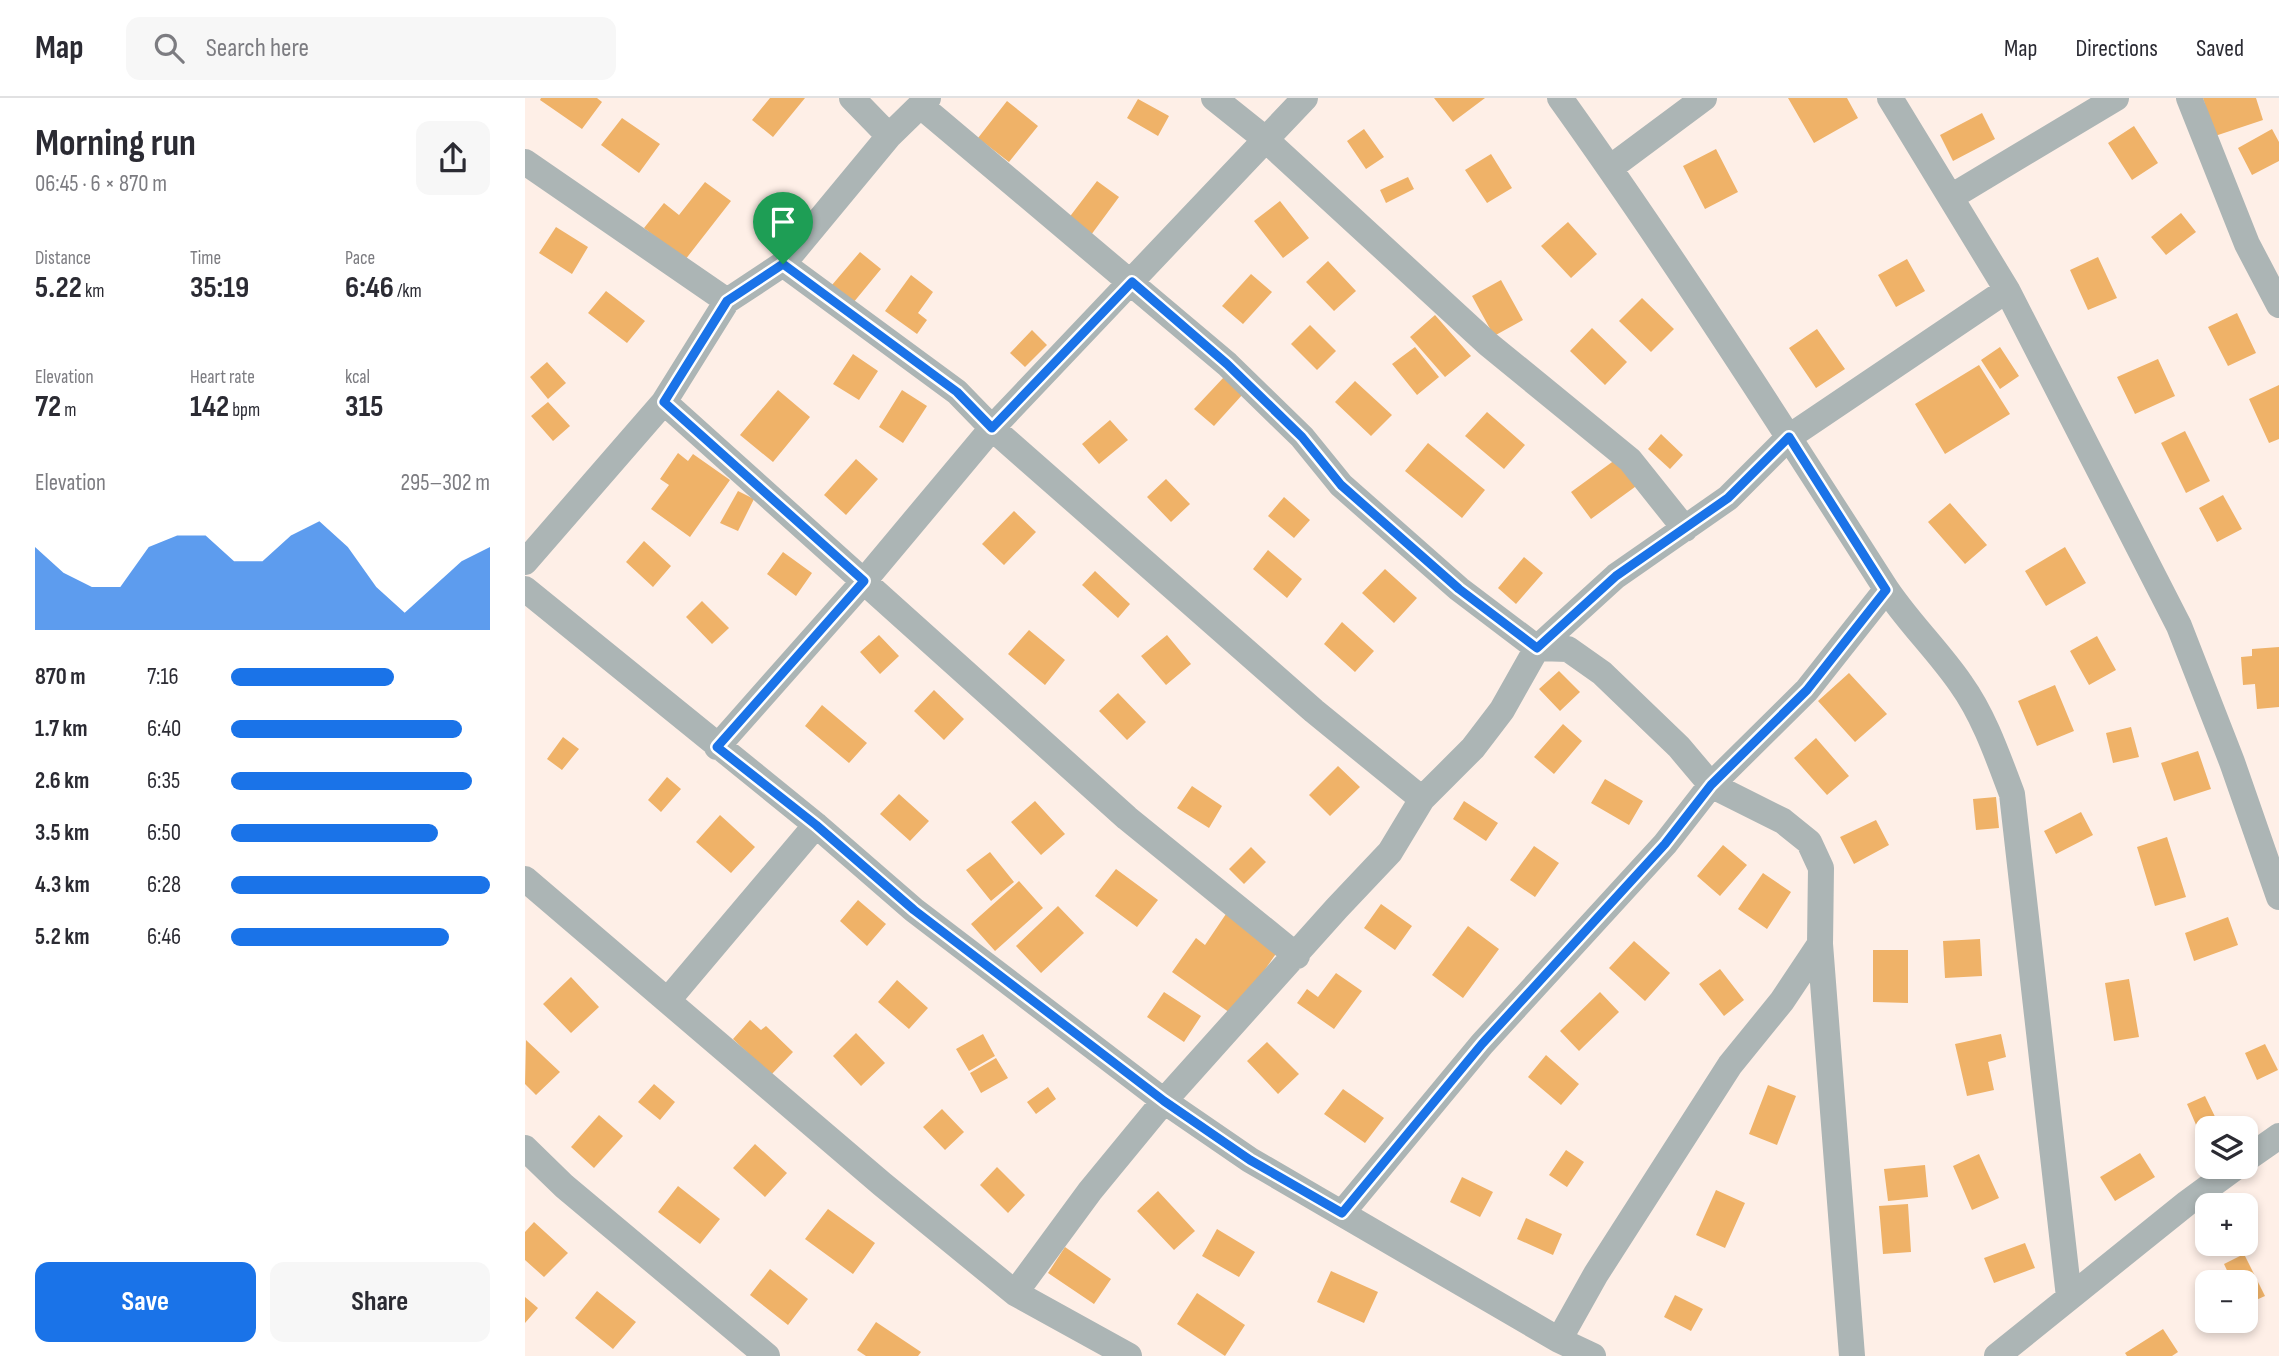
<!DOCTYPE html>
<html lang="en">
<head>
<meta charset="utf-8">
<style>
  :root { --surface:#fff; --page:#f7f7f7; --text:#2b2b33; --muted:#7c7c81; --line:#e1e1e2; --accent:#1a73e8 }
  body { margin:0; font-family:"Sofia Sans Condensed",sans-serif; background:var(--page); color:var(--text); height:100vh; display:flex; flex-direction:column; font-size:26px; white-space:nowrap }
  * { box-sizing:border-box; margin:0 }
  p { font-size:23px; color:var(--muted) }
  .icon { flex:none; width:38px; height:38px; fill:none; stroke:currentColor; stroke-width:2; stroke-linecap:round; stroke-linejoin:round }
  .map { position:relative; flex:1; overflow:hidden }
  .drawer { display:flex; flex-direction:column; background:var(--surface); width:525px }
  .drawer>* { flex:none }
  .tools { position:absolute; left:1670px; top:1018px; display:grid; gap:14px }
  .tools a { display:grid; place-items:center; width:63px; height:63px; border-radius:14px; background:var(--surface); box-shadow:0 4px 10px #0003; font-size:35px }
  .pin { position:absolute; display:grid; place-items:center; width:60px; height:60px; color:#fff; margin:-72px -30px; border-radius:50% 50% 50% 0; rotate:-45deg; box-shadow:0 0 7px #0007 }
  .pin .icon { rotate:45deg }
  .round { display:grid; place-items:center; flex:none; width:74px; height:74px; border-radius:14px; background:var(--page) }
  .summary { display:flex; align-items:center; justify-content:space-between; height:119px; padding:0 35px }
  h1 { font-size:38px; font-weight:700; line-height:52px }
  .metrics { display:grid; grid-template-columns:repeat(3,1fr); gap:10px; height:119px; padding:7px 35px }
  .metrics div { display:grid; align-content:center }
  .metrics b { font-size:30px; font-weight:700 }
  .metrics small { font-size:19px; font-weight:400 }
  .metrics p { font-size:19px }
  .chart { height:196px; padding:14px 35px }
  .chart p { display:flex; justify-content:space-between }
  .chart svg { width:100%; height:126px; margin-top:7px; fill:var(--accent); opacity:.7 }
  .cta { display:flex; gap:14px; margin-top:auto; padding:14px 35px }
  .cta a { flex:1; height:80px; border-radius:14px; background:var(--accent); color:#fff; font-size:28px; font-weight:700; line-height:80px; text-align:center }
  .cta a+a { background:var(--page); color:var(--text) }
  ul { padding:0 35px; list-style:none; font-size:23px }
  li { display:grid; grid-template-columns:112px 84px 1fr; align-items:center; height:52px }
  li i { height:18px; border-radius:9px; background:var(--accent) }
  header { display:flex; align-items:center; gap:42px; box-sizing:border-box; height:98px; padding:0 35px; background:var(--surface); border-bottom:2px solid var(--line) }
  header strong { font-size:33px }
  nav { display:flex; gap:38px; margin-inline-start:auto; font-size:24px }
  .search { width:490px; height:63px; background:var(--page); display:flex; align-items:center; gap:18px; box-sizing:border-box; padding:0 24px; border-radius:14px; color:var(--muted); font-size:26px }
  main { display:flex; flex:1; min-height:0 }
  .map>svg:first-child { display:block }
</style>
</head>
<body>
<header>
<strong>Map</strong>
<div class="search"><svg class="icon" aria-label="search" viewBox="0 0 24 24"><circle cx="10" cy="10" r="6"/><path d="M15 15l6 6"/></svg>Search here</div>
<nav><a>Map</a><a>Directions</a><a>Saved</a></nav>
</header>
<main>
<section class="drawer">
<div class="summary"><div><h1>Morning run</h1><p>06:45 · 6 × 870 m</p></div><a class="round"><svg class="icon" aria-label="share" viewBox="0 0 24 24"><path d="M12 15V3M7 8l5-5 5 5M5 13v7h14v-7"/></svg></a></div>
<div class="metrics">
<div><p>Distance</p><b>5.22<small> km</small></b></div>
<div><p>Time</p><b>35:19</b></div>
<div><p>Pace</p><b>6:46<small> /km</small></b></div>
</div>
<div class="metrics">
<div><p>Elevation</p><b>72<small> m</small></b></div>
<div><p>Heart rate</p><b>142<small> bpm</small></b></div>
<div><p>kcal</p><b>315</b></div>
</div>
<div class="chart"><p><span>Elevation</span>295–302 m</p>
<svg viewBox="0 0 160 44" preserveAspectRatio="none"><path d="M0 44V15L10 24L20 29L30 29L40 15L50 11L60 11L70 20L80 20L90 11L100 6L110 15L120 29L130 38L140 29L150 20L160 15V44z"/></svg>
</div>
<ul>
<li><b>870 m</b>7:16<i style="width:63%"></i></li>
<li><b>1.7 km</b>6:40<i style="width:89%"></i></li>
<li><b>2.6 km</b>6:35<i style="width:93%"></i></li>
<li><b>3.5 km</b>6:50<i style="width:80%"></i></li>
<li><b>4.3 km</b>6:28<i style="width:100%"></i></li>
<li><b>5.2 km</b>6:46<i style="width:84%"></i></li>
</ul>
<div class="cta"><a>Save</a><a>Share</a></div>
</section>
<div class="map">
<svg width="1754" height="1258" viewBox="0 0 1754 1258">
  <rect width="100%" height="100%" fill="#feefe7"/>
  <path fill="#efb268" d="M16,0H72L77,4L57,31L15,2Z
    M245,0H280L248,39L227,22Z
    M909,0H960L928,24Z
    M1263,0H1322L1333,20L1289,45Z
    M1678,0H1731L1738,22L1690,38Z
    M613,1L644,18L633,38L602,20Z
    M482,3L513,28L484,64L453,40Z
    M1457,15L1470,41L1428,63L1415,37Z
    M97,20L135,46L114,75L76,47Z
    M1609,28L1633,65L1607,82L1583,45Z
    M839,31L859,59L841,71L822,43Z
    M1747,31L1754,44V63L1727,77L1713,50Z
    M1191,51L1213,94L1180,111L1158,68Z
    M966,56L987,90L962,105L940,72Z
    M883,79L889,91L861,105L855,92Z
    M572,83L594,99L566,137L543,121Z
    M180,84L206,103L160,162L119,130L139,105L154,117Z
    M755,103L784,140L758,160L729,123Z
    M1656,115L1671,134L1641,157L1626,139Z
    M1043,124L1072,156L1046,180L1016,148Z
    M31,129L63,149L47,176L14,155Z
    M335,154L356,171L328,205L307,187Z
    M1573,159L1592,200L1563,212L1545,172Z
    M1382,161L1400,193L1371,209L1353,177Z
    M803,163L831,193L809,213L781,184Z
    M726,176L747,194L718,226L697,208Z
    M386,177L408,194L393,215L402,222L392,236L360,213Z
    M976,182L998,222L969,238L947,198Z
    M81,193L120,223L102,245L63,215Z
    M1117,200L1149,231L1126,254L1094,223Z
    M1712,215L1731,255L1703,268L1683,229Z
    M910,217L946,258L920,279L885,239Z
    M785,227L811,253L792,272L766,246Z
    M1067,230L1102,264L1080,287L1045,253Z
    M1292,231L1320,271L1291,290L1264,250Z
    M507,232L522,247L500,269L485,255Z
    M890,249L914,279L892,297L867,266Z
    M1475,249L1494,278L1475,291L1456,262Z
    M328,256L353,273L334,302L308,286Z
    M1633,261L1650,298L1610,316L1592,279Z
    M22,264L41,285L23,301L5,279Z
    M1454,267L1485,316L1420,356L1390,306Z
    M699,279L718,296L689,328L669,311Z
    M830,283L867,317L846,338L810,304Z
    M1754,287V341L1744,345L1724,301Z
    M253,292L285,319L248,364L215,337Z
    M377,292L402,308L378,345L354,329Z
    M23,304L45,328L28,343L6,318Z
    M962,314L1000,347L979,371L940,338Z
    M585,322L603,342L574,366L557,346Z
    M1660,333L1685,383L1661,395L1636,345Z
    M1136,336L1158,357L1145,371L1123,351Z
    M903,345L960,392L937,420L880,373Z
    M153,355L163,363L168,356L205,382L165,439L126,411L144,387L135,381Z
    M1094,359L1114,386L1066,421L1046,394Z
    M331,361L353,381L321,417L299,397Z
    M641,381L665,406L646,424L622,399Z
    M213,393L229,401L213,433L195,425Z
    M1698,397L1717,431L1692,444L1674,410Z
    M759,399L785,422L769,440L743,418Z
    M1425,405L1462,447L1440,466L1403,424Z
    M489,413L511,434L479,467L457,446Z
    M119,443L146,468L128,489L101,464Z
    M1540,449L1561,485L1521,508L1500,473Z
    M743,452L777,481L762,500L728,471Z
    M258,454L287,475L271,498L242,476Z
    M999,459L1018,475L991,506L973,490Z
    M860,471L892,500L869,525L837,495Z
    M570,473L605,506L593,520L557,487Z
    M177,503L204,530L187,546L161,519Z
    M817,524L849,553L830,574L799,546Z
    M504,532L540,562L520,587L483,556Z
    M354,537L374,558L355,576L335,554Z
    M642,537L666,566L641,587L616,558Z
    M1572,538L1591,572L1564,587L1545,553Z
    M1754,549V609L1732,611L1730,586L1718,587L1716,559L1727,558V551Z
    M1034,573L1055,594L1035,613L1014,591Z
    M1324,575L1362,616L1330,644L1293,603Z
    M1530,587L1549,633L1512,648L1493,603Z
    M409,592L439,621L419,642L389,613Z
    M593,595L621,624L602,642L574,613Z
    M297,607L342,645L324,665L280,628Z
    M1038,626L1057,643L1029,676L1009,659Z
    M1606,629L1614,659L1588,665L1581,635Z
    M38,639L54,651L37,672L22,661Z
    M1291,640L1324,678L1302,697L1269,660Z
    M1673,653L1686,691L1649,703L1636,665Z
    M813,668L835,689L805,718L784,697Z
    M142,679L156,691L136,714L123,702Z
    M1080,681L1118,703L1104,727L1066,705Z
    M667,688L697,708L684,730L652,710Z
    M374,696L404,723L385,743L355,716Z
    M1471,699L1474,730L1451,732L1448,701Z
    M510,703L540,736L516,757L486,724Z
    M939,703L973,725L961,743L928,721Z
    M1556,714L1568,737L1531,756L1519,733Z
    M195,717L230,749L206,775L171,744Z
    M1351,722L1364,747L1329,766L1315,739Z
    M1642,739L1661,799L1630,808L1612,749Z
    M1198,747L1222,767L1195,798L1172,778Z
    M1009,748L1034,765L1010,799L985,782Z
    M726,749L741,764L719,786L704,771Z
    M465,754L489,784L466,803L441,772Z
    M591,771L633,802L612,829L570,798Z
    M1238,775L1266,794L1242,831L1213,811Z
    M494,783L518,810L470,853L446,826Z
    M333,802L361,826L342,848L315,823Z
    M856,806L887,828L870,852L839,830Z
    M533,808L559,835L516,875L491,848Z
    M703,813L755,850L708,917L647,874L671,840L680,847Z
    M1703,819L1713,847L1669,863L1660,835Z
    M943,828L974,851L938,900L907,877Z
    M1455,841L1457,878L1420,880L1418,843Z
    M1109,843L1145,875L1120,903L1084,870Z
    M1348,852H1383V905L1348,904Z
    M1195,871L1219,902L1199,918L1174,886Z
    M811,875L837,893L809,931L772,905L782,891L793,899Z
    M46,879L74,909L46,935L18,906Z
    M1604,881L1614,939L1589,943L1580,885Z
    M372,882L403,910L384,931L353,904Z
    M639,894L676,918L659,944L622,919Z
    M1075,894L1094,914L1054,953L1035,933Z
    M225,922L236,932L241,928L268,954L246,977L208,941Z
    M331,935L360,965L336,988L308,958Z
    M458,936L470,958L444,973L431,951Z
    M1476,936L1481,959L1463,964L1469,992L1442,998L1430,946Z
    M1,942L35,974L11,997L0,986Z
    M742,944L774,976L753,996L722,963Z
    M1740,946L1753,972L1732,982L1720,955Z
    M1021,957L1054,986L1036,1007L1003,979Z
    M471,960L483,980L456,995L445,975Z
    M129,986L150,1004L135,1022L113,1004Z
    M1243,987L1271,998L1252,1047L1224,1036Z
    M523,989L531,1001L511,1016L502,1004Z
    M818,991L859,1020L840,1045L799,1016Z
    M1680,998L1694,1027L1682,1031L1675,1036L1662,1006Z
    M417,1011L439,1034L420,1052L398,1029Z
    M74,1017L98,1038L69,1070L46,1049Z
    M230,1046L262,1075L240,1099L208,1070Z
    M1041,1052L1059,1064L1042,1089L1024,1077Z
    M1615,1055L1630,1079L1590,1103L1575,1079Z
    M1454,1056L1474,1100L1447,1112L1428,1068Z
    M1400,1067L1403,1099L1363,1103L1359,1071Z
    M472,1069L500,1097L483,1115L455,1087Z
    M937,1079L968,1094L955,1119L925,1104Z
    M153,1088L195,1121L175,1146L133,1114Z
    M1191,1092L1220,1105L1200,1150L1171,1137Z
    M633,1093L670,1133L649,1152L612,1113Z
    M1383,1106L1386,1154L1358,1156L1354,1108Z
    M303,1111L350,1145L328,1176L280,1141Z
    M1001,1120L1037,1136L1028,1157L992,1141Z
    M9,1124L43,1155L19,1179L0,1162V1134Z
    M692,1131L730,1154L714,1179L677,1158Z
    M1500,1145L1510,1170L1469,1185L1459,1160Z
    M540,1149L586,1181L569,1206L523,1175Z
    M1719,1156L1740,1198L1720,1207V1185H1708L1699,1166Z
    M245,1171L283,1201L263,1227L225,1197Z
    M806,1173L853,1194L839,1225L792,1204Z
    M72,1193L111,1224L88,1251L50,1220Z
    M672,1195L720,1227L700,1258L652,1226Z
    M1150,1197L1178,1211L1166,1233L1139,1219Z
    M0,1199L13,1210L0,1225Z
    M351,1224L396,1254L393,1258H341L332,1252Z
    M1638,1231L1653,1254L1647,1258H1602L1600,1255Z"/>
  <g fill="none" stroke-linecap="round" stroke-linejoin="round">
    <path stroke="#acb5b5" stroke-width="26" d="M327,0L364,38
      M689,0L739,40L963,246L1105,362L1160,431
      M1035,0C1148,158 1253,322 1358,486C1380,521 1412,551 1436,586C1459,618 1473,659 1487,696L1544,1199
      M1365,0L1482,192L1654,528L1707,664L1754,799
      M1664,0L1722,146L1754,207
      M396,8L702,266L777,339L816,387L934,491L1012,550L1043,551L1077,575L1154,649L1186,687L1258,723L1284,744L1296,770L1295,846L1327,1258
      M0,64L202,203
      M1085,70L1179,0
      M1426,99L1591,0
      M258,166L432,294L467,330L789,613L897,701
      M139,304L602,720L772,858
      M0,464L139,304L202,203L258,166L364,38L403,0
      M0,491L291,727L389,812L639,1003L725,1062L1034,1242L1068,1258
      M192,649L339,483L467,330L780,0
      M0,781L357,1086L490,1195L604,1258
      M143,902L291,727
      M0,1050L39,1088L242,1258
      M1720,1062L1754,1038
      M817,1115L957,946L1140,746L1186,687L1282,592L1361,492
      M490,1195L565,1093L639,1003L812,810L865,754L897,701L948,650L977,612L1012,550L1091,478L1203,400L1264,339L1482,192
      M1034,1242L1071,1176L1205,967L1257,903L1295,846
      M1472,1258L1662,1105L1711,1069"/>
  </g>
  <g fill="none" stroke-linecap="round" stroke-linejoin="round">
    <defs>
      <path id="route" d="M258,166L432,294L467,330L607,184L702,266L777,339L816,387L934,491L1012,550L1091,478L1203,400L1264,339L1361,492L1282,592L1186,687L1140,746L957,946L817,1115L725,1062L639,1003L389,812L291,727L192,649L339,483L139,304L202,203Z"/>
    </defs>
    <use href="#route" stroke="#fff" stroke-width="14"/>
    <use href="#route" stroke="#1a73e8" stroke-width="9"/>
  </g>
</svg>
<div class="tools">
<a><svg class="icon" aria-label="layers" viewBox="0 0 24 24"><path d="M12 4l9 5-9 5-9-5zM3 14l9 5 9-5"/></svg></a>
<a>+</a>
<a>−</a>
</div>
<div class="pin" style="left:258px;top:166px;background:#1e9e55"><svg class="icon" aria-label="arrive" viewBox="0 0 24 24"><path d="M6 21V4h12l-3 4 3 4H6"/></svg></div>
</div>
</main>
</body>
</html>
